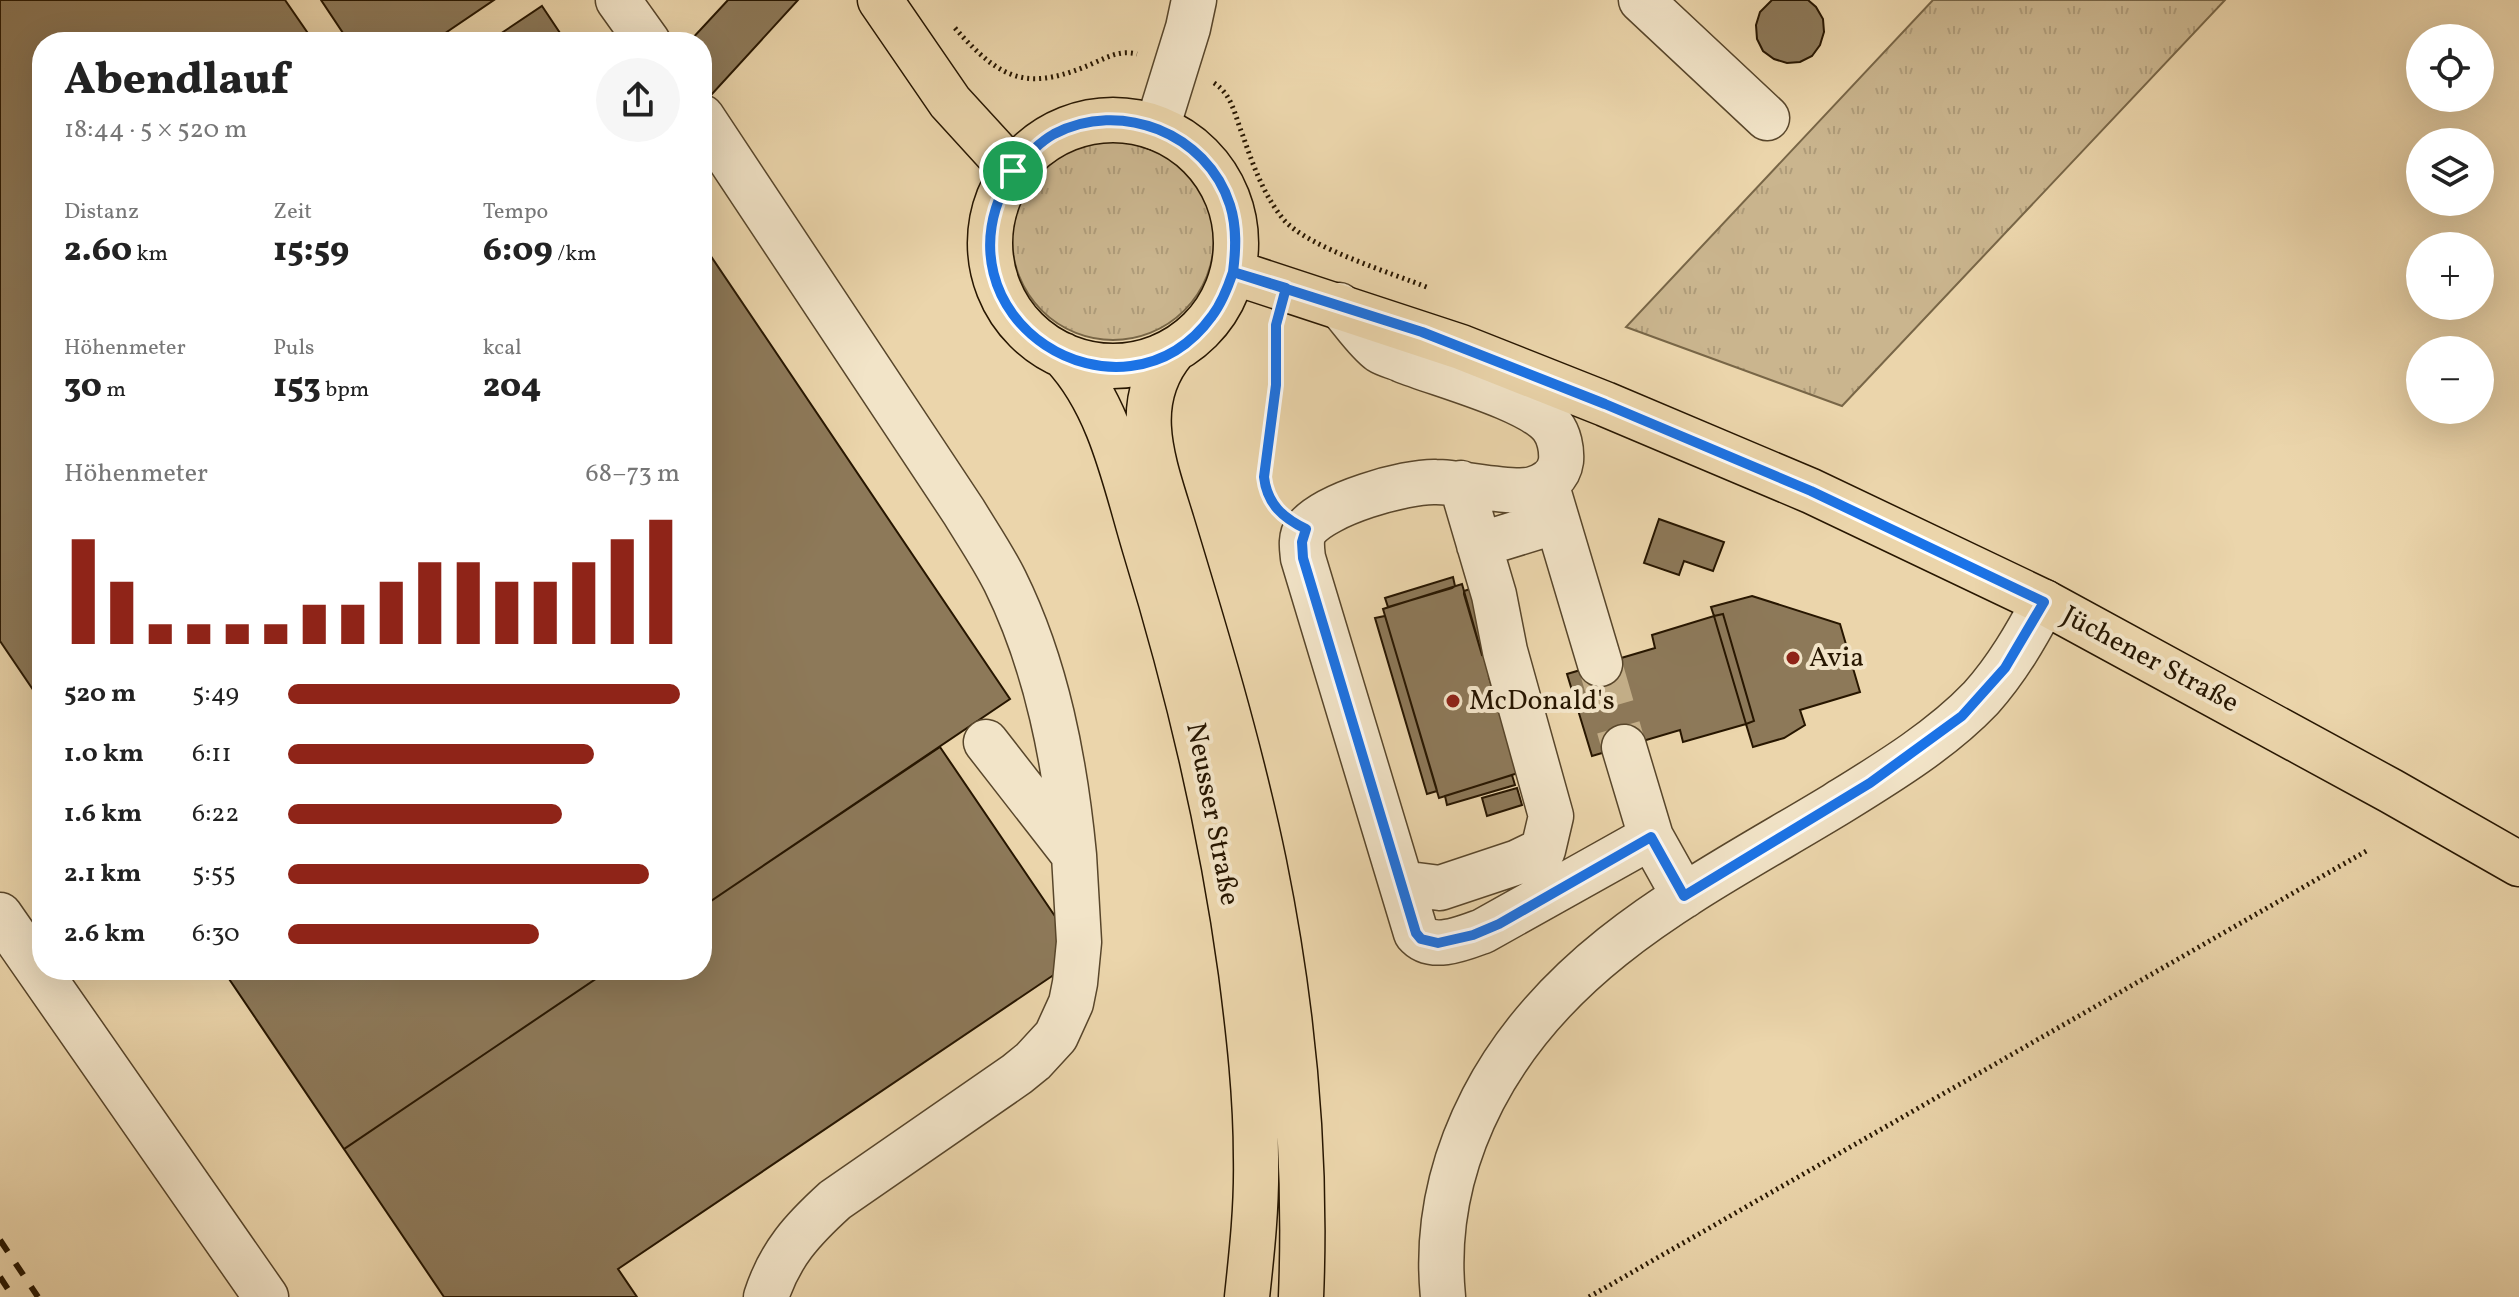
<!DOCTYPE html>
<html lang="de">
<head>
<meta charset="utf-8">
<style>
  :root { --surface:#fff; --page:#f6f6f6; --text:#222; --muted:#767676; --accent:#8f2418 }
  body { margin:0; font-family:Vollkorn,serif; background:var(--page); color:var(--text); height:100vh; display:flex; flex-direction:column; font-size:30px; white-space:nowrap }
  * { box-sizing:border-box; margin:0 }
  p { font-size:26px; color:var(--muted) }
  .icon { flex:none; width:44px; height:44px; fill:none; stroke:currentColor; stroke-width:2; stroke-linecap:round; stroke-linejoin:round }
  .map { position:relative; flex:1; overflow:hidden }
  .details { position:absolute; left:32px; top:32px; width:680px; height:948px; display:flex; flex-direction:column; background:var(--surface); border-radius:32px; box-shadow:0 8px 32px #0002 }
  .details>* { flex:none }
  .tools { position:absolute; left:2406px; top:24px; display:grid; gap:16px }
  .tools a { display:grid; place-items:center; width:88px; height:88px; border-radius:50%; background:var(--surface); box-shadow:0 8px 32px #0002; font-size:40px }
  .pin { position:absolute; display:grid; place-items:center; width:68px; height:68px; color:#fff; margin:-34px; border:4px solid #fff; border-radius:50%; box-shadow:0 2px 8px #0007 }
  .round { display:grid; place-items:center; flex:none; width:84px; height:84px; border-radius:42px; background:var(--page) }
  .overview { display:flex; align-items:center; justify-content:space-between; height:136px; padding:0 32px }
  h1 { font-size:44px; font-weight:800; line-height:60px }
  .stats { display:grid; grid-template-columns:repeat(3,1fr); gap:12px; height:136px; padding:8px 32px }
  .stats div { display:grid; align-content:center }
  .stats b { font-size:34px; font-weight:800 }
  .stats small { font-size:22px; font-weight:400 }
  .stats p { font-size:22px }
  .chart { height:224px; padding:16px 32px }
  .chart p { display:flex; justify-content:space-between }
  .chart svg { width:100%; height:144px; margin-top:8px; stroke:var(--accent); stroke-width:6 }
  ul { padding:0 32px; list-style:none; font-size:26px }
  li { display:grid; grid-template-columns:128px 96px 1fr; align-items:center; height:60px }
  li i { height:20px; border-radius:10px; background:var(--accent) }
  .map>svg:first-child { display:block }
</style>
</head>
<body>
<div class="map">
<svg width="2519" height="1297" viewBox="0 0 2519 1297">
  <defs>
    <pattern id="grass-tufts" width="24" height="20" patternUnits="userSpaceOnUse" patternTransform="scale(2)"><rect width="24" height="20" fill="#cab58e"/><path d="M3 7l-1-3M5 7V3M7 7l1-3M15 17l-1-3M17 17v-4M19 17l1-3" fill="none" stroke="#ae9b79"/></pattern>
  </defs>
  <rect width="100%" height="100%" fill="#ebd5ab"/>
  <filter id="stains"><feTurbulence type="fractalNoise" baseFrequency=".0025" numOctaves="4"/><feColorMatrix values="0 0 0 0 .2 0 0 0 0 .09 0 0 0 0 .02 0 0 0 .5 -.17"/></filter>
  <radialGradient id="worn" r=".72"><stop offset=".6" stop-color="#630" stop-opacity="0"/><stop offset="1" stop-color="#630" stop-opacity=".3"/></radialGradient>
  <path fill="url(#grass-tufts)" stroke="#786647" stroke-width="2" d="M1933,0H2225L1842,406L1626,327Z
    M1012 239a101 101 0 1 1 202 0a101 101 0 1 1-202 0Z"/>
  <path fill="#8d7959" stroke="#271600" stroke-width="2" d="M0,0H285L314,42H42V703L0,641Z
    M321,0H494L432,42H349Z
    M728,0H798L702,105V42H689Z
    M1772,0H1808L1816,7L1823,19L1824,32L1820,45L1812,56L1800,62L1787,63L1774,59L1763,51L1757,39L1756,25L1760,12Z
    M542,6L566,42H488Z
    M702,243L1010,699L702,907Z
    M1659,519L1724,542L1713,571L1684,561L1679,575L1644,563Z
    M1453,577L1455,586L1452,588L1388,607L1385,598Z
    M1462,584L1482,655L1489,654L1496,675L1489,677L1518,773L1439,798L1383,609Z
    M1473,588L1492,653L1482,655L1464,594V591Z
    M1752,596L1840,624L1860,692L1800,710L1805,725L1784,738L1753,747L1746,724L1754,721L1723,614L1714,616L1711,607Z
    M1723,614L1754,721L1746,724L1714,616Z
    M1385,616L1436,787L1437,791L1427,794L1375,618Z
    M1714,616L1746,724L1683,742L1680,730L1592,756L1567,674L1655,648L1652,635Z
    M940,747L1063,928L1061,970L618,1269L637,1297H444L344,1149L609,970H702V907Z
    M1512,775L1515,785L1447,805L1445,796Z
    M1517,788L1522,805L1487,816L1482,798Z
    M223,970H609L344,1149Z"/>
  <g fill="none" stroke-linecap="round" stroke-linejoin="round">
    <path stroke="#c4af89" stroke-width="44" stroke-dasharray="44 22" stroke-linecap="butt" d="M1600,664L1624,747"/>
    <defs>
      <path id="minor" d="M618,0L648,42
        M1641,0L1767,118
        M702,117L964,512C978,535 993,557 1005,581C1047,666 1065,762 1074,855
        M1157,128L1188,28L1194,0
        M1339,305C1351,318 1366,341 1380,351C1386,355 1396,357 1402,360C1439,375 1529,398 1552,426C1559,435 1562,449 1561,461C1559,476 1547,485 1533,489C1513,495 1461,482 1436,482C1405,481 1325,504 1306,529C1300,537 1302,549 1303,558L1416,933C1432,952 1464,938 1483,931L1651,837
        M1546,483L1600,664
        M1479,545L1557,521
        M1624,747L1651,837L1684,896
        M1401,883L1440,888L1518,862L1543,850L1551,816L1505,651L1494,595L1461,483
        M0,915L266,1297
        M766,1297C780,1254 802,1230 835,1200L1017,1074L1033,1061L1056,1036L1071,1003L1075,983L1079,942L1074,855L986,742
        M1443,1297C1436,1227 1451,1161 1483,1099C1558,954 1701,886 1835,805C1885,774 1940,741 1981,698C2007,669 2026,636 2044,602"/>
      <path id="major" d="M880,0L950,102L1013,171
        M990 243a123 123 0 1 1 246 0a123 123 0 1 1-246 0Z
        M1233,272L1461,347L1605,404L1811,491L2044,602L2391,791L2519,864
        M1174,350C1129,403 1154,464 1172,523C1206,635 1240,747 1264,863C1293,1006 1307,1151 1301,1297
        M1063,355C1111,406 1125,482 1145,548C1188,688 1221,826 1241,972C1249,1034 1256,1096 1256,1158C1257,1205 1252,1251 1247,1297"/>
    </defs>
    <use href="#minor" stroke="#58462b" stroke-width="47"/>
    <use href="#major" stroke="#271600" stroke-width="47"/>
    <path stroke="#271600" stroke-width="5" stroke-dasharray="2 4" stroke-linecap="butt" d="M955,28C1002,82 1029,92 1096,62C1110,56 1121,50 1137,54
      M1214,83C1233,95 1235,117 1243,136C1253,165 1264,196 1284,220C1309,248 1392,273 1429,288
      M1273,505L1266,489L1264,477L1276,385V330
      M1589,1297L2368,850"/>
    <use href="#minor" stroke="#f2e4c8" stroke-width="44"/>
    <use href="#major" stroke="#ebd5ab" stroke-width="44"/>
    <path stroke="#271600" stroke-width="6" stroke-dasharray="14 14" stroke-linecap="butt" d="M0,1240L38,1297
      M0,1277L13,1297"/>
  </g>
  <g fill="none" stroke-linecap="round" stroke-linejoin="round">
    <defs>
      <path id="route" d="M1013,171C923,319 1123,439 1212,316C1222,303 1228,287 1233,272L1422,332L1605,404L1811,491L2044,602L2005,668L1962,716L1870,783L1684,896L1651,837L1499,924L1473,935L1438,943L1421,939L1416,933L1303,558L1302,542L1306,529C1283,518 1267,504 1264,477L1276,385V325L1286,288L1233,272C1236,249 1237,227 1230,205C1207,133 1120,99 1054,134C1038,143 1026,157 1013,171"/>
    </defs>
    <use href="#route" stroke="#fff" stroke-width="16"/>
    <use href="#route" stroke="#1a73e8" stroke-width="10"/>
  </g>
  <g fill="#8f2418" stroke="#f2e4c8" stroke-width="3">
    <circle cx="1793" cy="658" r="8"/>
    <circle cx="1453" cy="701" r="8"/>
  </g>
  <g text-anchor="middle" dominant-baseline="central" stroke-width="8" stroke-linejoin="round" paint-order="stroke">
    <g font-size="28" fill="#271600" stroke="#f2e4c8" text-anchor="start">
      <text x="1809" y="658">Avia</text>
      <text x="1469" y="701">McDonald's</text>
    </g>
    <g font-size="28" fill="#271600" stroke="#f2e4c8">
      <text transform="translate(2150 660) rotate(28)">Jüchener Straße</text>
      <text transform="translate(1212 814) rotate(79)">Neusser Straße</text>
    </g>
  </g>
  <rect width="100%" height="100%" filter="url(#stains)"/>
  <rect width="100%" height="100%" fill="url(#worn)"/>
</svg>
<div class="tools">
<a><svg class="icon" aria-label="locate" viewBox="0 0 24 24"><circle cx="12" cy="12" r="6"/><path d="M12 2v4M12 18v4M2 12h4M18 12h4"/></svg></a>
<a><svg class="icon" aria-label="layers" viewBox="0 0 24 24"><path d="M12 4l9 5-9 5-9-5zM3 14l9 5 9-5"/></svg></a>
<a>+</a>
<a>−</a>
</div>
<div class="pin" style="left:1013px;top:171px;background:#1e9e55"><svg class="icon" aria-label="arrive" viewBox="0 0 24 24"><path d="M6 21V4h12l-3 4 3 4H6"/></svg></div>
<section class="details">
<div class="overview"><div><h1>Abendlauf</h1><p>18:44 · 5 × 520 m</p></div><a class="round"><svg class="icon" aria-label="share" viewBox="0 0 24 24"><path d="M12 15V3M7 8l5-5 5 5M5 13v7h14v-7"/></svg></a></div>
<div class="stats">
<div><p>Distanz</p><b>2.60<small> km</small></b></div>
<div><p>Zeit</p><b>15:59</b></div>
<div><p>Tempo</p><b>6:09<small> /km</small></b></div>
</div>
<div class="stats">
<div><p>Höhenmeter</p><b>30<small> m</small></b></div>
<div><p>Puls</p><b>153<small> bpm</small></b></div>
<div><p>kcal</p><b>204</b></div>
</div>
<div class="chart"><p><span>Höhenmeter</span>68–73 m</p>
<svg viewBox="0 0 160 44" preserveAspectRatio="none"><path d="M5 44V12M15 44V25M25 44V38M35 44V38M45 44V38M55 44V38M65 44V32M75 44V32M85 44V25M95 44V19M105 44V19M115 44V25M125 44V25M135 44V19M145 44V12M155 44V6"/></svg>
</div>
<ul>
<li><b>520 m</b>5:49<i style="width:100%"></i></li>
<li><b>1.0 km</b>6:11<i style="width:78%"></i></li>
<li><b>1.6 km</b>6:22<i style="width:70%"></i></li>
<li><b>2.1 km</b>5:55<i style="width:92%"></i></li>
<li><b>2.6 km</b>6:30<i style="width:64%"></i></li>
</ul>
</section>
</div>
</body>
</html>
